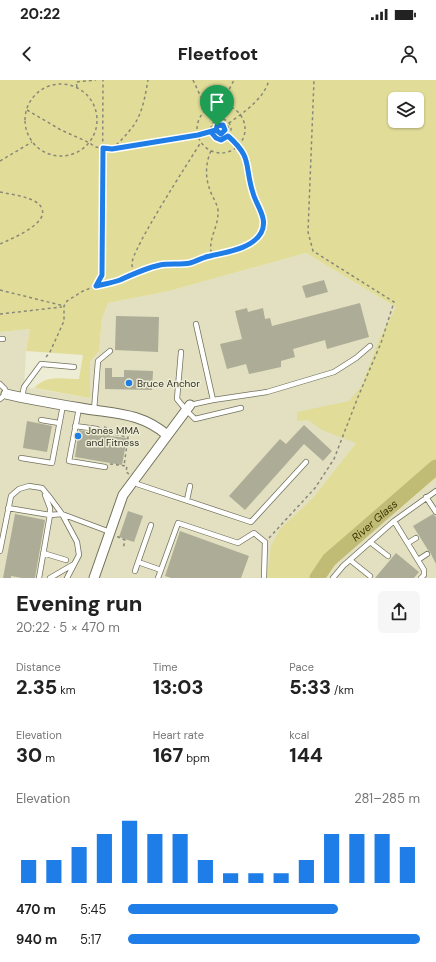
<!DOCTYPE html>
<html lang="en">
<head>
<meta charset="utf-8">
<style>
  :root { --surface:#fff; --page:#f6f6f6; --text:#222; --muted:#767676; --accent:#1e7de6 }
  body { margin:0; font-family:"DM Sans",sans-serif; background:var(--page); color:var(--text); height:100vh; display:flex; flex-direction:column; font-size:15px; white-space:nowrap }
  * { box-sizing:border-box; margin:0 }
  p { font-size:13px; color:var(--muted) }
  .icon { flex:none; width:22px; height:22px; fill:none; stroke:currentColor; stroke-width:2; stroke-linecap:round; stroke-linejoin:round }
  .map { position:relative; height:498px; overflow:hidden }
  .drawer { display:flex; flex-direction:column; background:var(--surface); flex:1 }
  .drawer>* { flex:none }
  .fabs { position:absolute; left:388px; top:12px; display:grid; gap:8px }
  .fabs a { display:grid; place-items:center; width:36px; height:36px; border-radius:6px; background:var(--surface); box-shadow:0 1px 3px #0004; font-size:20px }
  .pin { position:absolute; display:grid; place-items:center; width:34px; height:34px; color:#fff; margin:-41px -17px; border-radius:50% 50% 50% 0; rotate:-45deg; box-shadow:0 0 4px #0007 }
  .pin .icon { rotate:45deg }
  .round { display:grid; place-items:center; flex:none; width:42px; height:42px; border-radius:6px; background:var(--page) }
  .head { display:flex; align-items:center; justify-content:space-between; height:68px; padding:0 16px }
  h1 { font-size:22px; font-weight:800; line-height:30px }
  .metrics { display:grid; grid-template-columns:repeat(3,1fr); gap:6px; height:68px; padding:4px 16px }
  .metrics div { display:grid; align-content:center }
  .metrics b { font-size:20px; font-weight:800 }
  .metrics small { font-size:11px; font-weight:400 }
  .metrics p { font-size:11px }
  .chart { height:112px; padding:8px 16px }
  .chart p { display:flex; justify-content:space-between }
  .chart svg { width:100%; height:72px; margin-top:4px; stroke:var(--accent); stroke-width:6 }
  ul { padding:0 16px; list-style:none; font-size:13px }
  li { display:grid; grid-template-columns:64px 48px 1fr; align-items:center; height:30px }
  li i { height:10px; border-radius:5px; background:var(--accent) }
  .status { display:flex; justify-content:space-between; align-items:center; height:28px; padding:0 20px; background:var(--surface); direction:ltr }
  .status svg { height:11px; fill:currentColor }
  header { display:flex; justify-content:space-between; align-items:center; height:52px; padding:0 16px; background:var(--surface); font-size:18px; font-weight:800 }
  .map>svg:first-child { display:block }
</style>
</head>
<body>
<div class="status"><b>20:22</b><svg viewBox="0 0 49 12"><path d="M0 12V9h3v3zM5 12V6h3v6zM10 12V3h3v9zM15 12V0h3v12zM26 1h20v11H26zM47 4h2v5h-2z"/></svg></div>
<header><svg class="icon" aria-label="back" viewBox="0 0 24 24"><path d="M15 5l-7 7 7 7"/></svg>Fleetfoot<svg class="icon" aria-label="person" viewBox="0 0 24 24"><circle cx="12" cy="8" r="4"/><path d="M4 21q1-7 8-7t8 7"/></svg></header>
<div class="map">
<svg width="436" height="498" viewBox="0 0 436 498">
  <rect width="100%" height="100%" fill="#edecd4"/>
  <path fill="#e2e0c1" d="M306,173L396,227L356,363L313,418L288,498H0V252L30,249L26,271L24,307L90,318V282L99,271L102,239L108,223L169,211Z
    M436,398V498H326L340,479Z"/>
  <path fill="#e1dd98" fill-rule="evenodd" d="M0,0H436V398L340,479L326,498H267L271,466L280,449L313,418L356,363L322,350L308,340L297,341V332L349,321L362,305L379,260L396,227L306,173L169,211L108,223L102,239L99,271L90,282V318L34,308C47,294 62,299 79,299L83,275L26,271L30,249L0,252ZM395,19H417V41H395Z"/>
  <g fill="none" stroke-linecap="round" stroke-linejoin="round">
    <path stroke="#c0bc76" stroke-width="15" id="s1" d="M317,498L329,480L436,387"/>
  </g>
  <path fill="#adac96" d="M324,200L328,212L306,218L302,206Z
    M360,223L369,257L327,269L325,260L293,269L295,277L281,281V287L249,294L246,284L227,289L220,264L242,259L235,231L247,228L248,232L263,228L265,239L270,238L272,246Z
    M116,236L159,237L158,272L115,270Z
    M105,288H112V297H124V290L153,291L152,310L105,309Z
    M27,341L52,346L47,372L23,368Z
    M304,345L332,371L323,381L304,364L245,430L229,416L280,359L286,364Z
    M101,348L111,350L110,356L127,358L122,385L75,377L79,350L100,354Z
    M128,431L143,436L134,462L119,457Z
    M15,434L45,440L35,498H22L11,496V498H3Z
    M433,434L436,437V484L430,472L428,470L413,446Z
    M180,451L249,476L241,498H171L165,496Z
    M396,473L419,492L414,498H375Z"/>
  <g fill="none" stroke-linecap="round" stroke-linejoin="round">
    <defs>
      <path id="lane" d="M196,244L213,320
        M0,259H3
        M181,272L177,319L186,330L195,339L241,328
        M0,304L5,309L6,314
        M22,317L24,307L41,284L74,287
        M0,319L6,314
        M190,325L213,320L267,312L334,292L356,278L370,266
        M79,328L69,381L105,387
        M94,330L98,281L110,271
        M41,340L59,343
        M75,346L97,349
        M21,378L52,383L63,325
        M133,401L137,404L251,442L306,382
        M426,417L436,432
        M187,420L190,406
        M8,428L50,435V428L45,415
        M394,441L424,490V495L421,498
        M370,462L388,476
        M408,463L416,458
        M0,471L11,416L19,409L29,406L42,408L51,419L62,434L77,462L79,475L67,498
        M43,473L66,480
        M350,480L370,496
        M418,480L427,474
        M138,482L151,445
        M135,491L138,482L161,490
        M39,498L50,435L62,434L110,452
        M50,498L74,484
        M158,498L178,443L238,463L254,453L265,462L264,498
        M333,498L343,486L394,441L436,411"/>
      <path id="street" d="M6,314C31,320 56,324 81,328C114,334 140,332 167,355
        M94,498L123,415L190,325"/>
    </defs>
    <use href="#lane" stroke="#73725d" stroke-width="6"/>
    <use href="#street" stroke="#73725d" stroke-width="11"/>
    <path stroke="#898878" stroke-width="1.5" stroke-dasharray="3 3" stroke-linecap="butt" d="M193,0L207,30
      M25 40a36 36 0 1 1 72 0a36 36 0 1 1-72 0Z
      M77,7L76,2L96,0
      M221,25L234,0
      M197 49a24 24 0 1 1 48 0a24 24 0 1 1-48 0Z
      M27,30L61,50L90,63C95,69 105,68 112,69L198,55L219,49
      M211 49a10 10 0 1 1 20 0a10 10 0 1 1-20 0Z
      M229,43C244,32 264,19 269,0
      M216.5 49a4.5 4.5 0 1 1 9 0a4.5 4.5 0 1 1-9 0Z
      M213,46L217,42L219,45
      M225,49L229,50L227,44
      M218,53L216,55L222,57
      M112,69C118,63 125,57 130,50C142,37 145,17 148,0
      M211,71C206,81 205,96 209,107C211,116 219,125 218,133C218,149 207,159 212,176
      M0,81L32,62
      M0,112C9,114 19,115 27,118C33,120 40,123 42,129C48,144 11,159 0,164
      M134,193C133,191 132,187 132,184C131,170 190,80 201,62
      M96,206C104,204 112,203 120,200C133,194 146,188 160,185C169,183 180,185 190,183C197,181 203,177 210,176C226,172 252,169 261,153C269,139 256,125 253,113C244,85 253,78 228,56
      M0,210L64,226
      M0,234L62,227
      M46,277L50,272L64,241V226L67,221L83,211L96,206L102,195L103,0
      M104,347L113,349L112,354L128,357L124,386
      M110,384L127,386L126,392L129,394
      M118,456V457L125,460L123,469
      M269,458L315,408L334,379L358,317L381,263L394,222L313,171L308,152L314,0"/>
    <use href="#lane" stroke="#fff" stroke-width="4.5"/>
    <use href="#street" stroke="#fff" stroke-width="9"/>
  </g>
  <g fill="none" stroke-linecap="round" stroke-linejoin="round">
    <defs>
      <path id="route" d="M217,46L216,50L198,55L112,69L103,68L102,195L96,206C104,204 112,203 120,200C133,194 146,188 160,185C169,183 180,185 190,183C197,181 203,177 210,176C226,172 252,169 261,153C269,139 256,125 253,113C244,85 253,78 228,56L221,60L216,58L211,52L216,50L221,54L225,50L223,45L217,46"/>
    </defs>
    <use href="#route" stroke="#fff" stroke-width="8"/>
    <use href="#route" stroke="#1e7de6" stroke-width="5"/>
  </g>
  <g fill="#1e7de6" stroke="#edecd4" stroke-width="1.5">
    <circle cx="129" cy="303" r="4"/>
    <circle cx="78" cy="356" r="4"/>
  </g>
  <g text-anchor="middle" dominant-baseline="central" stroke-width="3" stroke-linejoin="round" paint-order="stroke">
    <g font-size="10" fill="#323128" stroke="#edecd4" text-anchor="start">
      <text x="137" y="303">Bruce Anchor</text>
      <text x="86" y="350">Jones MMA<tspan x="86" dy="12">and Fitness</tspan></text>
    </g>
    <g font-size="11" font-style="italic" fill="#3c3800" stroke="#edecd4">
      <text stroke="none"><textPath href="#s1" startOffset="82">River Glass</textPath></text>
    </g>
  </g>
</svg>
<div class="fabs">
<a><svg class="icon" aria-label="layers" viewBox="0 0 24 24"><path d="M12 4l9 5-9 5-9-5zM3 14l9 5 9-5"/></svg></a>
</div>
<div class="pin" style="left:217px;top:46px;background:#1e9e55"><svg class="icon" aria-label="arrive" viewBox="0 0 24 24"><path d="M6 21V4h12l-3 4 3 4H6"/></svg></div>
</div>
<section class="drawer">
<div class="head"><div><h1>Evening run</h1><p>20:22 · 5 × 470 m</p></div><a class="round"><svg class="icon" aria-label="share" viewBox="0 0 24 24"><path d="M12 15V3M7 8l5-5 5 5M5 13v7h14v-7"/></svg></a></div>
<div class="metrics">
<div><p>Distance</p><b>2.35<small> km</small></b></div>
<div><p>Time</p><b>13:03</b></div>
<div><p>Pace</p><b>5:33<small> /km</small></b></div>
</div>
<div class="metrics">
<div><p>Elevation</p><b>30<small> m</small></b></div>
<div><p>Heart rate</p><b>167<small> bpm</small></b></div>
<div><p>kcal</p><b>144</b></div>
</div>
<div class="chart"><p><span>Elevation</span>281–285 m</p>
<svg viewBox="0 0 160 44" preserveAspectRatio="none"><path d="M5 44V30M15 44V30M25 44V22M35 44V14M45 44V6M55 44V14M65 44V14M75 44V30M85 44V38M95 44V38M105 44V38M115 44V30M125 44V14M135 44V14M145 44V14M155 44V22"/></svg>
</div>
<ul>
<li><b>470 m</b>5:45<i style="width:72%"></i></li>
<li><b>940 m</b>5:17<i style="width:100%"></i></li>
</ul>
</section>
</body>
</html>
